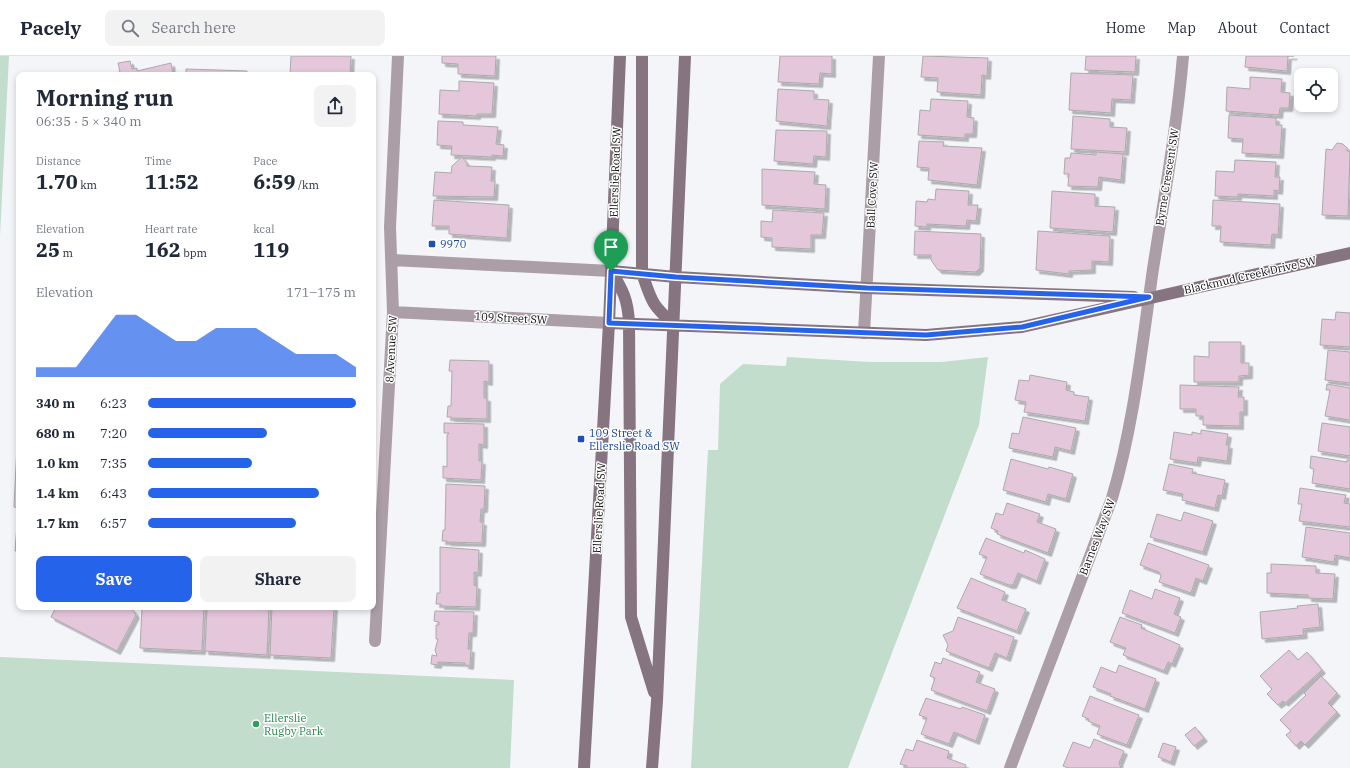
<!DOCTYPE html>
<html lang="en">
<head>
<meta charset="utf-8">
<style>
  :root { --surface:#fff; --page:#f2f2f3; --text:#1f2937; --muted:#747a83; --line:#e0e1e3; --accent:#2563eb }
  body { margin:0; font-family:"IBM Plex Serif",serif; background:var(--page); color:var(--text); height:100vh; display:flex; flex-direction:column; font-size:15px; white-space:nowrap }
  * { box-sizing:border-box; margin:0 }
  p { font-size:13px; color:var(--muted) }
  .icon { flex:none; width:22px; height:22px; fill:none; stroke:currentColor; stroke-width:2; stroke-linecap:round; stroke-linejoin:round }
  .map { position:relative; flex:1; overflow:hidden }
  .side { position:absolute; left:16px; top:16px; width:360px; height:538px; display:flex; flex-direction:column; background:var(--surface); border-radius:8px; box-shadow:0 2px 6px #0003 }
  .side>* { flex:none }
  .buttons { position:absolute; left:1294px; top:12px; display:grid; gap:8px }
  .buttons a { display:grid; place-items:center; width:44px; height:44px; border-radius:8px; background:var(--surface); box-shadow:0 2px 6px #0003; font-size:20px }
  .pin { position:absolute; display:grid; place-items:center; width:34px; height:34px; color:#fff; margin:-41px -17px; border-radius:50% 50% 50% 0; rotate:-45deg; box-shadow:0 0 4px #0007 }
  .pin .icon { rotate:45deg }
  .round { display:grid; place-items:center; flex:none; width:42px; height:42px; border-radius:8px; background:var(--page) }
  .headline { display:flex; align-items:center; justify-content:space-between; height:68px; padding:0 20px }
  h1 { font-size:22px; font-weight:700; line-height:30px }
  .stats { display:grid; grid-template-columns:repeat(3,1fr); gap:6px; height:68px; padding:4px 20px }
  .stats div { display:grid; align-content:center }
  .stats b { font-size:20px; font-weight:700 }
  .stats small { font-size:11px; font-weight:400 }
  .stats p { font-size:11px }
  .chart { height:112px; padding:8px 20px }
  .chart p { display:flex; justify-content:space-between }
  .chart svg { width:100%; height:72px; margin-top:4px; fill:var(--accent); opacity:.7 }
  .button { display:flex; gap:8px; margin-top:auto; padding:8px 20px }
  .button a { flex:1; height:46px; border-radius:8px; background:var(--accent); color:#fff; font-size:16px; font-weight:700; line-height:46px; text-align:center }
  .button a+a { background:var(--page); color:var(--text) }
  ul { padding:0 20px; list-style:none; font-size:13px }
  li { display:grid; grid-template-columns:64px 48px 1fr; align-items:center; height:30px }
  li i { height:10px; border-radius:5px; background:var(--accent) }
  header { display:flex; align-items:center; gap:24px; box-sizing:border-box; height:56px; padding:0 20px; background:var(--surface); border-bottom:1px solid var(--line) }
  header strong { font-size:19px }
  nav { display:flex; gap:22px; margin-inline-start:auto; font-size:14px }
  .search { width:280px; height:36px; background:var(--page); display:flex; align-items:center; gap:10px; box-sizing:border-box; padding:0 14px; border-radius:8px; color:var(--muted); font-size:15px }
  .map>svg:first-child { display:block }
</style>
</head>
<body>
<header>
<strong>Pacely</strong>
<div class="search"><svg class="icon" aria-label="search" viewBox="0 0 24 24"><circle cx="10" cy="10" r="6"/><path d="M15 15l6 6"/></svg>Search here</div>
<nav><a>Home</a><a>Map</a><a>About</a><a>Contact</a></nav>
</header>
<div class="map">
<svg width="1350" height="712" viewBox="0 0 1350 712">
  <defs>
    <filter id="shadow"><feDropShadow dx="3.5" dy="3.5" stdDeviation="0" flood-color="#0004"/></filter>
  </defs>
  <rect width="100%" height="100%" fill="#f4f5f9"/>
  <path fill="#c2ddcc" d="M0,0H9L0,180Z
    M787,301L870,306H941L988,301L979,369L848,712H691L708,394H718L720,328L743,308L786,310Z
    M0,601L514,624L510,712H0Z"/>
  <path fill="#e5c7dc" stroke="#aca9ab" filter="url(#shadow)" d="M291,0H351L350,19H290Z
    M442,0H496L495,20L458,18V8L442,7Z
    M780,0H832V18L820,17L819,28L778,26Z
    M923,0L988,2L987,20L982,19L981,39L937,36L938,22L921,21Z
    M1086,0H1136L1135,16L1085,14Z
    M1246,0H1294H1288L1287,15L1245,11Z
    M130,5L132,13L137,12V15L171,7L173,19H104L120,16L118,7Z
    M186,13L247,15V19H186Z
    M1071,17L1133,19L1131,44L1112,43L1111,57L1069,54Z
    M1250,21L1282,23L1281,36L1290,37L1289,52H1280L1279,59L1226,55L1227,31L1250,33Z
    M459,25L494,27L492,58H477V60L439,58L440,34L459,35Z
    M778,33L814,35V43L829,44L827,70L776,65Z
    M931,43L968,45L967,61L974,62L973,78H965V82L918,79L920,54L930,55Z
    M1229,59L1276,62V69H1282L1280,99L1242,97L1243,83L1228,82Z
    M1073,60L1110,63V71L1127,72L1125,96L1071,93Z
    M438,65L463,66V69L498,71L496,88L504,89L503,100L492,99V101L451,99L452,90L437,89Z
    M776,74L827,75L826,101L814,100L813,108L774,105Z
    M919,85L944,86L943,90L982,92L977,129L928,124L929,112L917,111Z
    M1337,87L1343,88L1347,92V95H1350L1348,160L1322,159L1326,93L1332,94Z
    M1096,96L1123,98L1121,124L1099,121L1098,131L1068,130L1069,118H1064L1065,102H1070L1071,97L1096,99Z
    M462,101L467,107V110L492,111L491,125H495L494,141L433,140L435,116L451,117L452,110Z
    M1235,104L1276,106L1275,121H1280L1279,135L1274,134V140L1238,138V141L1215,140L1216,115L1234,116Z
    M762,113L815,116L814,128L826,129L825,153L762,149Z
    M936,133L969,135L968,149H978L976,165L967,164L966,170L927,168V171L915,170L916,145L927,146L928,143L935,144Z
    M1052,135L1095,138V150L1115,151L1113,176L1050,172Z
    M434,144L509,149L507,182L449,178V170H432Z
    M1213,144L1280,148L1278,179L1272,178L1271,189L1220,186L1221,170H1212Z
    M773,154L824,157L822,179H811V193L772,191V182L761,181V165L772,166Z
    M915,175L981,178L980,212L976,216L938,214L931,204V199H914Z
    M1038,175L1110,180L1109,206L1092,205V214L1069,215V218L1036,214Z
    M1336,256L1350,257V291L1320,289L1322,263L1335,264Z
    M1209,286H1241V307H1249V319L1239,320V326H1194V300L1209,301Z
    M1328,294L1350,296V327L1325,324Z
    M450,304L489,305V326L484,325V342H487V363L451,362V361H447L448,350H451L452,315H449Z
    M1030,319L1067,326L1066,334L1074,336V339L1089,341L1085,365L1024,356L1026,346L1015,344L1019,324L1029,325Z
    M1327,328L1350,332V364L1325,360L1330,334H1326Z
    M1180,329L1239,331L1238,341H1244V356H1240V370L1203,369V360H1196V353H1180Z
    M1023,361L1076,372L1071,395L1055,391L1053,401L1009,392L1012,377L1019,378Z
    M444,367L484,368V389L479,388V405H482L481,424L443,422V410L447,411V380L449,377H444Z
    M1322,367L1350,371V400L1318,395Z
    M1201,374L1228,378L1226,389H1229L1227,405L1198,401L1197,407L1170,403L1174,376L1192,379V376L1201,378Z
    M17,389H19V452L14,451Z
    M1311,400L1347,406V404H1350V433L1312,427L1314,413L1310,412Z
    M1011,403L1048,413L1049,411L1073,418L1066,443L1048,438L1046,446L1003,434Z
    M1169,408L1193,413L1192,417L1225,424L1222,440L1218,439L1215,452L1182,444L1183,438L1163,434Z
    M446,428L485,430L484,453H481L480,466H483L482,487L447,486V485H442L443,474H445Z
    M1300,432L1346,439L1344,447L1350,448V471L1299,465L1302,448H1298Z
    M1007,447L1040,458L1037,466L1056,473L1048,497L997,478L998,475L991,472L996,457L1003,459Z
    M18,455H19V495H15Z
    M1184,456L1213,465L1203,496L1150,481L1157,458L1181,465Z
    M1306,471L1350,477V502L1335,499L1334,506L1302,501Z
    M986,482L1024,497L1025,494L1045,503L1037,525L1018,517L1013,529H1009L980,518L987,501L979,498Z
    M1148,487L1209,509L1203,525L1196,522L1191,537L1159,526L1161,520L1159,516L1140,509Z
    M440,491L479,494L478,517L474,516V529L477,530L476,551L441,550V548H436L437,537H440Z
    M1271,508L1316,510V517L1335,518L1333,543L1308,542V539L1267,537V517H1271Z
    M971,522L1005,536L1002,544L1026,553L1017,575L957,552Z
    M1155,533L1180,542L1174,558L1181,561L1175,577L1122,557L1130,534L1152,543Z
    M1318,548L1320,571L1303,573L1304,579L1262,583L1260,556L1298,552L1297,550Z
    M56,551H128L133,554L136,559L117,595L51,561Z
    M142,551H204L202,595L140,592Z
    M207,551H269L267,599L205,595Z
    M272,551H334L331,602L270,599Z
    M435,555L474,556L473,577H469L468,593H471L470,610L465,609V607L438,606V609L431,608L432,599L437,600L435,594L438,583H436V569H439V566L434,565Z
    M958,561L1014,581L1007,602L995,597L989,612L946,595L948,589L943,579L953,575Z
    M1120,561L1142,569L1141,572L1180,589L1172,608L1168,606L1164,615L1123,599L1126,592L1110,586Z
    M1289,594L1298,604L1307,596L1322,614L1285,647L1283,645L1278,649L1267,638L1272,633L1260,620Z
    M943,602L980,616L976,626L995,633L987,655L931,634L935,622L930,620L935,606L941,608Z
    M1119,609L1156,623L1145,653L1110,640L1111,638L1093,631L1101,611L1116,617Z
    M1321,620L1337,637L1328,647L1337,656L1305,689L1301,685L1296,690L1286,679L1291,675L1280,664L1306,639L1304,637Z
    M1090,640L1139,659L1127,689L1097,678L1100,670L1088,665L1089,663L1082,660Z
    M926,642L961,653L962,651L985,659L976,685L954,676L949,688L921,678L927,662L919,659Z
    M1195,671L1204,682L1194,690L1185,679Z
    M1094,683L1124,695L1119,707L1121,712H1068L1063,710L1073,686L1090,692Z
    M917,684L949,695L947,702L966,709L965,712H907V710L900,708L906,693L913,695Z
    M1163,687L1176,691L1171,706L1158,701Z"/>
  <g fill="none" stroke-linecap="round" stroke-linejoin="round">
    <path stroke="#ab9ea6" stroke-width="12" d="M392,204L611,215
      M393,256L609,267
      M864,277L879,0
      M375,585L393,256L390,171L398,0
      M1010,712L1112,442C1134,368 1142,289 1153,213C1164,142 1177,71 1183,0"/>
    <path stroke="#867481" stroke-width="12" d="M642,0V217C651,244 652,250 674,268
      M611,215L676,221L867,232L1134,241
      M611,215C623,234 628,244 629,267L631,561L654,636
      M609,267L926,279L1022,271L1350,197
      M584,712L609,267L620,0
      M652,712L657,645L685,0"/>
  </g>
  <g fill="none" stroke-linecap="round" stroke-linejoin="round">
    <defs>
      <path id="route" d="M611,215L676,221L867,232L1149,241L1022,271L926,279L609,267Z"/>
    </defs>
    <use href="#route" stroke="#fff" stroke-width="8"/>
    <use href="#route" stroke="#2563eb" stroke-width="5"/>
  </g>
  <g fill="#1a4fb4" stroke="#fff" stroke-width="1.5">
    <rect x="428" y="184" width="8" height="8" rx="2"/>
    <rect x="577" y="379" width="8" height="8" rx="2"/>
  </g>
  <circle fill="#2e9e5b" stroke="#fff" stroke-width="1.5" cx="256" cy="668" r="4"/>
  <g text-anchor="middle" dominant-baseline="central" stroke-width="3" stroke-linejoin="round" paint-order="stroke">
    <g font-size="11" fill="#0d0d0e" stroke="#fff">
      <text transform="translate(615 116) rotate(-88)">Ellerslie Road SW</text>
      <text transform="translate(1167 121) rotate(-81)">Byrne Crescent SW</text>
      <text transform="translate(872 139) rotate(-87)">Ball Cove SW</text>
      <text transform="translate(1250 219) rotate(-13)">Blackmud Creek Drive SW</text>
      <text transform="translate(511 262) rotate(3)">109 Street SW</text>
      <text transform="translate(391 293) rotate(-87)">8 Avenue SW</text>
      <text transform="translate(599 452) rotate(-87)">Ellerslie Road SW</text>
      <text transform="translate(1097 481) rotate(-69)">Barnes Way SW</text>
    </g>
    <g font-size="11" fill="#164399" stroke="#fff" text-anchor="start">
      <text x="440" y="188">9970</text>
      <text x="589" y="377">109 Street &amp;<tspan x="589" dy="13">Ellerslie Road SW</tspan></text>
    </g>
    <g font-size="11" fill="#27864d" stroke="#fff" text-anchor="start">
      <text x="264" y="662">Ellerslie<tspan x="264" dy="13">Rugby Park</tspan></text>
    </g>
  </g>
</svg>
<div class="buttons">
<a><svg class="icon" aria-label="locate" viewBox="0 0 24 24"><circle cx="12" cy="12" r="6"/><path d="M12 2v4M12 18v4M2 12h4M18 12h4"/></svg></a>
</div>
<div class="pin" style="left:611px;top:215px;background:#1e9e55"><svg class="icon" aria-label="arrive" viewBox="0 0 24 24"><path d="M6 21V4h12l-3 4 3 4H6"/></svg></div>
<section class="side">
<div class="headline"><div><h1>Morning run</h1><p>06:35 · 5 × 340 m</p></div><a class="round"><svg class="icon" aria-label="share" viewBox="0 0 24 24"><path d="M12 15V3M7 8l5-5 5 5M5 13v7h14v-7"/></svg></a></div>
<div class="stats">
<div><p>Distance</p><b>1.70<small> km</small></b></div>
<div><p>Time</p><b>11:52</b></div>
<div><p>Pace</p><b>6:59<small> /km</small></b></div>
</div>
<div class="stats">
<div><p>Elevation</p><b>25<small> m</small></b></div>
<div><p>Heart rate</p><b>162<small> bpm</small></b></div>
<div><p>kcal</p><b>119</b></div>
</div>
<div class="chart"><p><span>Elevation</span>171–175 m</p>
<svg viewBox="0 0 160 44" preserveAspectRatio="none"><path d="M0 44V38L10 38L20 38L30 22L40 6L50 6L60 14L70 22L80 22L90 14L100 14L110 14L120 22L130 30L140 30L150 30L160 38V44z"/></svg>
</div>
<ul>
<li><b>340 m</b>6:23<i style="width:100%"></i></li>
<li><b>680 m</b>7:20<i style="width:57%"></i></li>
<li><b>1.0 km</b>7:35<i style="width:50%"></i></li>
<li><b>1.4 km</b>6:43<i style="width:82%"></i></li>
<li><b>1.7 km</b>6:57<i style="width:71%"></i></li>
</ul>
<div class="button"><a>Save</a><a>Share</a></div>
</section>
</div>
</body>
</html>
